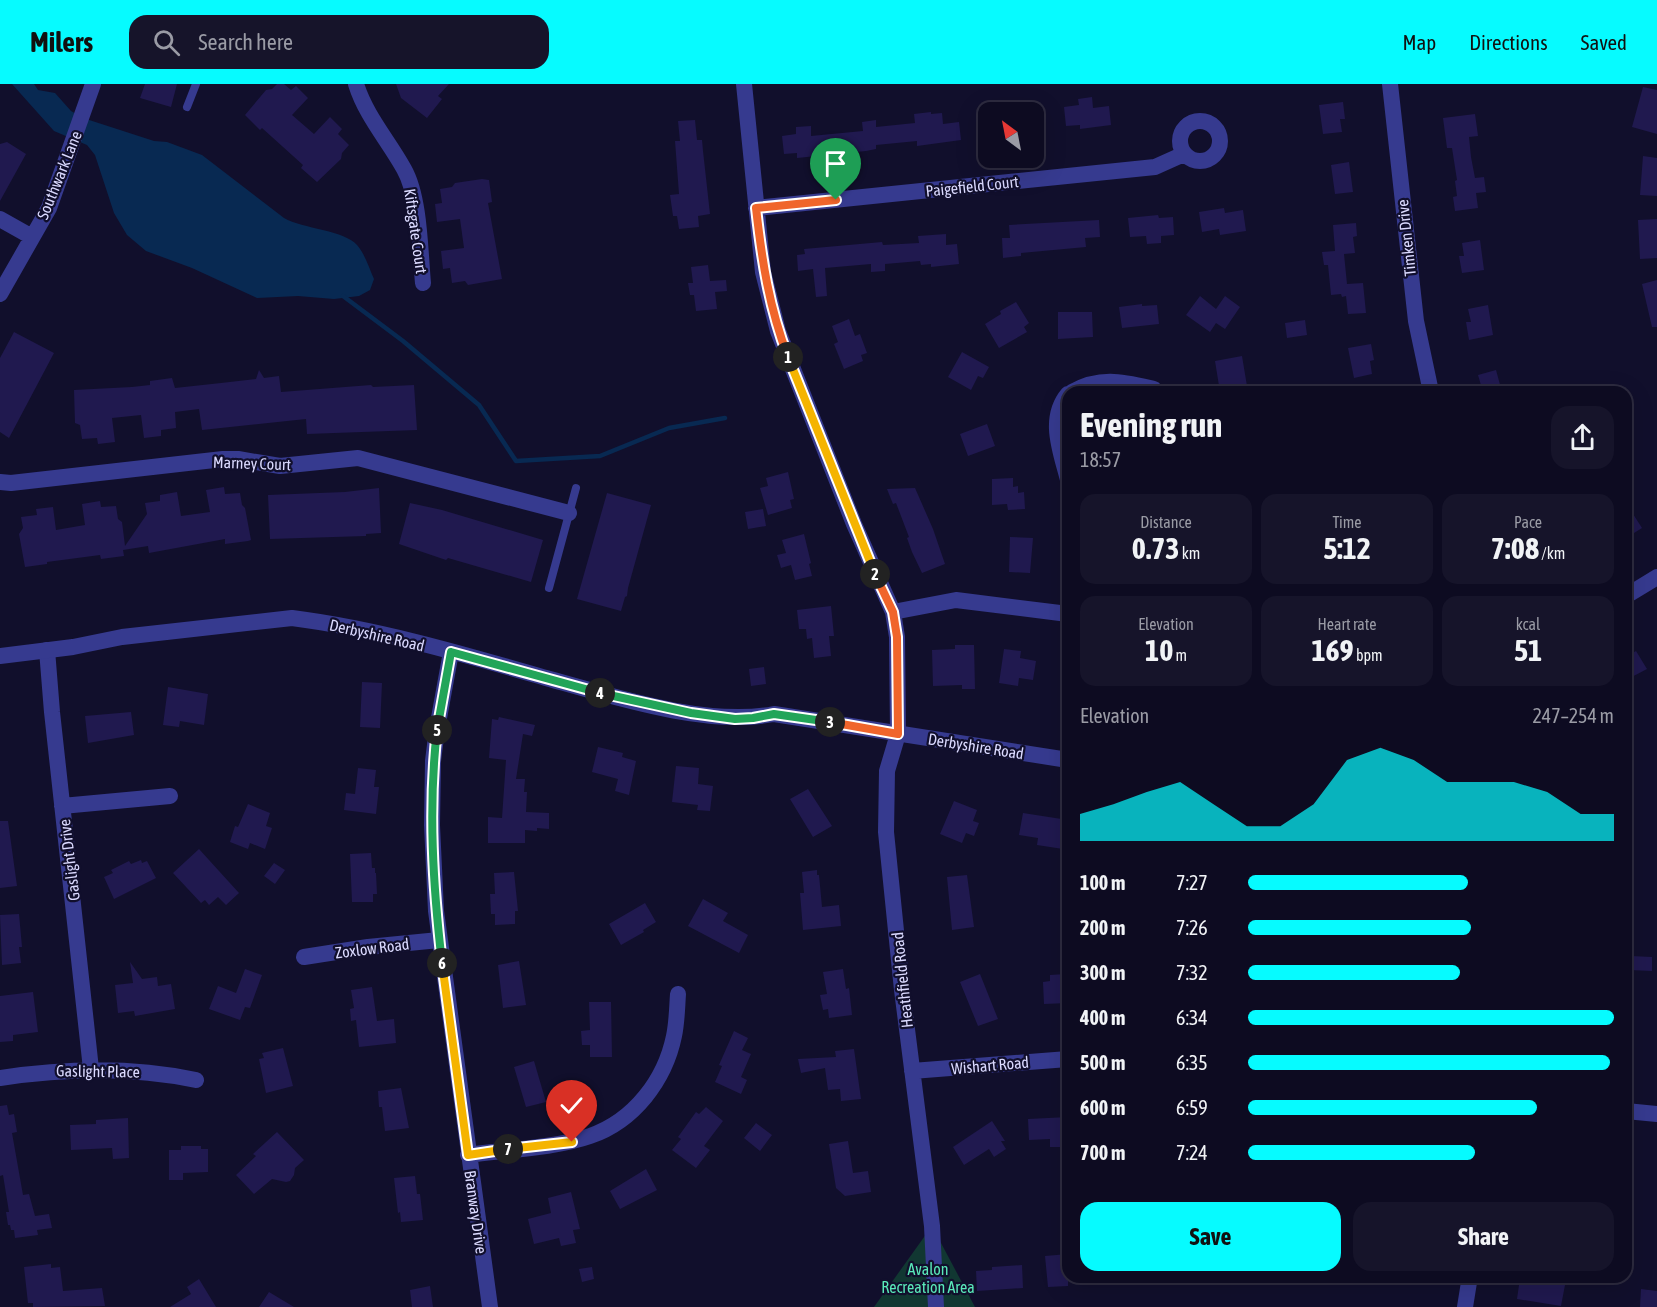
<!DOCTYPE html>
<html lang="en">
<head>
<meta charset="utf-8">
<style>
  :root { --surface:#0d0b21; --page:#16142a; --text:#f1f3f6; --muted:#9a9ba5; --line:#2d2b3f; --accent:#06fbff }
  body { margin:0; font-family:"Asap Condensed",sans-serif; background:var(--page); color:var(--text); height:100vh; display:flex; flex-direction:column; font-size:22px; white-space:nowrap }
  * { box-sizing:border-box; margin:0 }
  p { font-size:20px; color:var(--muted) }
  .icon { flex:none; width:33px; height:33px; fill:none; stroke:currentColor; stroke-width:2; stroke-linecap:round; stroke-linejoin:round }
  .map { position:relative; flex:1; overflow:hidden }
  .details { position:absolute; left:1062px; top:302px; width:570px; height:897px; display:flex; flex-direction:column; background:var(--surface); border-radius:18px; box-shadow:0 6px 24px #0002,0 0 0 2px var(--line) }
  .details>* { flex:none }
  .needle { width:39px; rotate:328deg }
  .controls { position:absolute; left:978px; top:18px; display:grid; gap:12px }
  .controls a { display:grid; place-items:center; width:66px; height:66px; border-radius:12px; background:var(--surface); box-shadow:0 6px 24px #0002,0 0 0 2px var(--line); font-size:30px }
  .pin { position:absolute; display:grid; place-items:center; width:51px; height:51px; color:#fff; margin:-62px -26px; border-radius:50% 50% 50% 0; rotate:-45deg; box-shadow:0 0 6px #0007 }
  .pin .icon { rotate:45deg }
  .km { position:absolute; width:30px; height:30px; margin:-15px; border-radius:50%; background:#222; color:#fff; font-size:16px; line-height:30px; text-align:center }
  .round { display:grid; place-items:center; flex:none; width:63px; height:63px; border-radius:18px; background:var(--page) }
  .head { display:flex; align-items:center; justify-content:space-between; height:102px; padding:0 18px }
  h1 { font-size:33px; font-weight:700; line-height:45px }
  .metrics { display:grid; grid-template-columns:repeat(3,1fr); gap:9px; height:102px; padding:6px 18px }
  .metrics div { display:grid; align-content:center; border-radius:15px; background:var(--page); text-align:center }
  .metrics b { font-size:30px; font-weight:700 }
  .metrics small { font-size:16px; font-weight:400 }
  .metrics p { font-size:16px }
  .chart { height:168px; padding:12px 18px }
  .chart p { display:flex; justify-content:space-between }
  .chart svg { width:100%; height:108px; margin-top:6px; fill:var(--accent); opacity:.7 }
  .button { display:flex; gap:12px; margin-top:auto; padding:12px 18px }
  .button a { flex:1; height:69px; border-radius:18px; background:var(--accent); color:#111; font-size:24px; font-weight:700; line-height:69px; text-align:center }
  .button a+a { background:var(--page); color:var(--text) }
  ul { padding:0 18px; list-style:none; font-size:20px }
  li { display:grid; grid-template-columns:96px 72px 1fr; align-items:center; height:45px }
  li i { height:15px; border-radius:8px; background:var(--accent) }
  header { display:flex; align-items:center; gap:36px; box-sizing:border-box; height:84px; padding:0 30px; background:var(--accent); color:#111 }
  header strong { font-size:28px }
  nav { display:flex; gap:33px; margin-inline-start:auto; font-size:21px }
  .search { width:420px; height:54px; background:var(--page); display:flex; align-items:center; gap:15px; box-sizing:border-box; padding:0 21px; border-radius:18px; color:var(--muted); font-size:22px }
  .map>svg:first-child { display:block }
</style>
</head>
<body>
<header>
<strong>Milers</strong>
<div class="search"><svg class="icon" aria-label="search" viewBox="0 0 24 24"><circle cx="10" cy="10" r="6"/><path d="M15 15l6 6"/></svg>Search here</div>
<nav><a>Map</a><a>Directions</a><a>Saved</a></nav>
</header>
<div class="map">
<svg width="1657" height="1223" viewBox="0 0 1657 1223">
  <rect width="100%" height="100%" fill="#110f2c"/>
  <path fill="#113732" d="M932,1142L975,1223H874Z"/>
  <path fill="#082952" d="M12,0H34L38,6L55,9L71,27L83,34L154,57L167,58L202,71L284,134C303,145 344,146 357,161C365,170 369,184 374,195L370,206L359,212L334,215L298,212L257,214L192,184L146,167L127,151L114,129L95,71L87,61L54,47Z"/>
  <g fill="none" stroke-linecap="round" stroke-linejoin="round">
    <path stroke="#082952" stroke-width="4.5" d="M343,212L403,257L479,321L516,377L600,372L669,344L725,334"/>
  </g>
  <path fill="#20194f" d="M145,0H177L171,23L140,14Z
    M277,0H284L291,6L296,2L308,14L292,31L314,50L330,33L342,45L338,50L349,61L342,69L341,75L317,98L301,84L303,81L262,44L260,46L245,31L266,6L272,5Z
    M396,0H449L438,12L442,15L427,34L401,14Z
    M1643,3L1657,6V50L1632,43Z
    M1092,13L1093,24L1109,22L1111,41L1080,45V41L1066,42L1064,23L1079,21L1078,15Z
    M1343,18L1345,35H1340L1342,48L1323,50L1319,21Z
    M931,28V30L942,29L943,40L959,38L961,56L917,62V57L876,61V65L866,67L797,74V69L784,70L782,52L796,50V43L811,42V52L863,47L862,38L876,36V43L915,39L914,30Z
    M1475,30L1478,52L1469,53L1471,73L1475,94L1484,93L1486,108L1476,109L1478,124L1455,127L1453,113L1457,112L1455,97L1457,96L1452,64H1447L1443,34Z
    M695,36L697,56H702L703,67L710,130L698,132L699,143L679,145L677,132H673L670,111L679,110L675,57H680L678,37Z
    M7,58L26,70L0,117V60Z
    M1643,72L1657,74V112L1640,111Z
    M1349,78L1353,108L1335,110L1331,81Z
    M482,95L489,96L492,118L488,119L502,195L468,201L465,197L452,199L450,184L443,185L441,167L464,164L460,135L437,138L435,120L442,119L440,105L452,103L455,99Z
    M1224,124L1225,129L1243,126L1246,147L1220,151L1219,145L1202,148L1199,128Z
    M1158,131L1159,134L1173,133L1174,151L1161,152V159L1147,160L1146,152L1130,153L1128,134Z
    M1657,135V174L1640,175L1638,136Z
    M1099,136L1100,153L1085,154L1086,163L1021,169V172L1003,174L1002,154H1010L1009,141Z
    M1356,139L1357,152L1353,153L1355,169L1344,170L1347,200L1363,199L1366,229L1348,230L1346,212L1342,213L1341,210L1331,211L1328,181H1324L1322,168L1335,167L1333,141Z
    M946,150V161L957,160L959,180L931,183V180L921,181L920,177L885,180V187L871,188V180L825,184L827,212L816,213L813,185L798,187L797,171L805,170L804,165L882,158L883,161L919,159L918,152Z
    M1480,156L1484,186L1462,189L1459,172H1464L1462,159Z
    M708,181L710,197L726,196L727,207L715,208L717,225L696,227L694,211H690L688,199H693L691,183Z
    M1657,196V243H1652L1642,200Z
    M1200,212L1216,225L1225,212L1240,223L1225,245L1216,239L1210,248L1186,231Z
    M1016,218L1029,239L1024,243L1027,248L999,264L985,240L1001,230L1000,227Z
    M1142,220V222L1157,221L1159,240L1122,244L1119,223Z
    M1488,221L1493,251L1469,256L1466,238H1471L1468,225Z
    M1058,228H1092L1093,253L1058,255Z
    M849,235L855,252L860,250L867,269L861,271L863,277L844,285L834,260L838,258L832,242Z
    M1305,236L1307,251L1287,254L1285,239Z
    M14,248L54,269L9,354L0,348V274Z
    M1371,260L1374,276L1370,277L1372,290L1354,294L1348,264Z
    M962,268L989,283L983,294L978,292L971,306L948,293Z
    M1242,272L1248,308H1220L1215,277Z
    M259,286L264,294L279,292L281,308L371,301L373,303L414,301L417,346L307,350L306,335L202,346L199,325L175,328L176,344L161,346V352L144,354L141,331L112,334L115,358L98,360L97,354L82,355L80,341L75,339L74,306L132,303L150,301V297L172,294L175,304L221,299L256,295Z
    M1496,286L1502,308H1483L1478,291Z
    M987,340L995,362L968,372L960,350Z
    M788,388L794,415L790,416L792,424L768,431L760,404L768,402L766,394Z
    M1013,394V403L1018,402V409L1024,408L1025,425L1008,426L1007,420L992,421V395Z
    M224,403L225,410L240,409L242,421L245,424L251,456L248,457L225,460V455L149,469L148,462L123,466L124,472L101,475L100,471L47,478V480L25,483L19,450L23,444L21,433L37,431L36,425L53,423L56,446L85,441L82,420L100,417L101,423L116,422L118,435L122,438L125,462L147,430L145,419L160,417V411L177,408L181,432L210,428L206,406Z
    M379,404L381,449L366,450V452L270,455L268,411L345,408Z
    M915,404L933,445L945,480L922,489L912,468L907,454L909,453L896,419L893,420L887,405Z
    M607,409L651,421L628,504L627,512L625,513L621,527L577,515Z
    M410,419L442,426L543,456L531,498L448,474L446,476L399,460Z
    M1626,419L1642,444L1626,454Z
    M763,425L766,442L748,445L745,428Z
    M804,450L811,479L809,480L812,492L795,496L791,481L781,484L777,471L786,469L782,456Z
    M1010,453L1033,454L1030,489L1009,488Z
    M831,522L834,552H829L831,572L814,574L812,554L807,555L806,545H799L797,526Z
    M955,561H974L975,605H962V601L933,602L932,566L955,565Z
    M1004,565L1021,567L1020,574L1036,577L1033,596L1019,594L1018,602L999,599Z
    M1636,567L1647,585L1626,596V573Z
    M764,583L766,600L751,602L749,585Z
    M362,598L382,599L380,644L360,643Z
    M168,603L208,610L204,641L180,637L179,643L163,641Z
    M131,628L134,651L88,659L85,632Z
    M499,633L535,641L532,652L523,650L516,695H525L524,708H527L526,728L549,729V745L537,744V747L525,746V759H488V733L502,734L506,676L489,674L492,635L498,636Z
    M598,663L623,669L622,673L636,677L629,711L615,707L618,695L592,688Z
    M676,682L699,684L698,700L713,702L710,727L697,726L698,721L672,718Z
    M358,684L376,686L374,703H379L376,730L344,726L346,709L355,710Z
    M808,705L832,742L813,753L790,715Z
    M954,717L977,726L973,737L979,739L974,752L966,749L962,759L940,750Z
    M248,720L270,729L266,742L272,744L265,765L250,759L248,765L230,758L235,742L238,743Z
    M1023,729L1068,736L1063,765L1037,761L1038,754L1019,751Z
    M0,737H8L17,802L0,804Z
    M199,765L239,809L226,821L218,813L209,821L205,816L201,819L173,789Z
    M371,769L372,784H375V789H376L377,810H373V818H352L350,770Z
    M141,776L142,779L147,777L156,794L114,815L104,793L113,789L111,786L129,777L131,780Z
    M274,779L285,786L275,800L264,792Z
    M817,786V791H819L822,823L839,821L841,842L803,846L800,809H804L802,788Z
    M514,788L518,827H515V840L495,841V830H491L490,810H495L494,789Z
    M967,791L974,843L952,846L947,793Z
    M703,815L728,829L723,837L748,851L739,869L688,842Z
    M645,819L656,838L643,846L644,848L621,861L609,840Z
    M19,830L22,863H19L21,879L2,881L0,831Z
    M1631,872L1652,873V887L1630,886Z
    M519,877L526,921L503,924L498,881Z
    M130,878L142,895L157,893L158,902L171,900L175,925L135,932L134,927L118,929L115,901L133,899Z
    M245,885L262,891L250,924L245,923L240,936L209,925L218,902L236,909Z
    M843,885L846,905L849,904L852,931L829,934L828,925L823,926L820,911L827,910L823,888Z
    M980,890L998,935L978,942L960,898Z
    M1066,890L1068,919L1044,920L1043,898L1050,897V891Z
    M372,903L377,937L394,935L396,959L359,963L356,936L351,937L350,925L354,924L351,906Z
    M33,908L38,948L13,951V957L0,958V912Z
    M589,918H611L612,973H590V961H582L581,947L590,946Z
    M734,947L748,954L742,966L751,970L741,993L747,996L741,1010L715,998L722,982L719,981Z
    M283,964L293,1002L266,1009L259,975L264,974L262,969Z
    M854,965L861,1015L841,1017L840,1005L828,1006L825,984L801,989L798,975L836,973L835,967Z
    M534,977L546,1018L526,1023L514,983Z
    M401,1004L409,1044L385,1047L382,1023H379L378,1007Z
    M7,1021L9,1031L14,1030L17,1048L12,1049L23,1111L29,1110L35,1132L49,1130L52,1144L37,1146L38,1151L15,1154L14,1146H11L10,1141H8L6,1128H9L3,1091L0,1092V1022Z
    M706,1023L723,1037L704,1062L710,1066L696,1084L672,1066L681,1055L678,1053L696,1028L699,1030Z
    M1068,1033L1067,1063H1050V1055L1029,1056L1028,1035Z
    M128,1034L129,1074L113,1075L112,1064L71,1066L70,1041L96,1040V1036Z
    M992,1037L1005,1057H1001L1006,1065L994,1073L989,1065L964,1081L953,1063Z
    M756,1039L772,1051L760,1067L744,1054Z
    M277,1048L304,1076L295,1084L294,1091L290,1097L286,1098L272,1095L254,1110L236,1091L256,1072L253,1070Z
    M848,1057L853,1089L868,1087L871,1108L845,1112L836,1104L829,1060Z
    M181,1062H201V1065H208V1088L183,1089V1096H169V1066H181Z
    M646,1085L657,1106L620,1125L610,1107Z
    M415,1092L417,1110H420L423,1136L401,1138L400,1128L398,1129L394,1094Z
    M571,1108L580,1145L573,1146L576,1159L561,1162L559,1154L534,1160L528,1135L551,1129L548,1114Z
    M1068,1170V1202L1048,1203L1045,1172Z
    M51,1180V1184L60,1183L63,1207L102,1204L105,1222L33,1223V1219H28L24,1183Z
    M1022,1181L1023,1204L977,1207L976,1187L992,1186V1183Z
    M592,1183L594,1195L582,1198L579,1185Z
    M1520,1194L1565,1201L1561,1222L1517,1215Z
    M199,1195L216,1223H170L191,1210L187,1203Z
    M430,1202L433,1223H412L410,1206Z
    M1641,1205L1657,1207V1223H1640Z
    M269,1208L294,1223H259Z"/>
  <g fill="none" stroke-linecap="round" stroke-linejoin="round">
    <path stroke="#363a8f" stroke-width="8" d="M187,23L196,0
      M549,504L576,404"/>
    <path stroke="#363a8f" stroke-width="16" d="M356,0C366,32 388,56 404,85C420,113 420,167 423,199
      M744,0L763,188L778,247L854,440L893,528L897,553L898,650L887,687L886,748L902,906L932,1142L936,1223
      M1390,0L1416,237L1431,308
      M1180 57a20 20 0 1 1 40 0a20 20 0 1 1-40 0Z
      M756,124L1155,83L1184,70
      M0,135L32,153
      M0,210L49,124L93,0
      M1072,308C1101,292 1123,298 1154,305
      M1068,310C1047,335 1061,368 1068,396
      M0,398L11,399L223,375H238L280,382L358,374L569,429
      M893,528L956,516L1068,530
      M47,566L52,628L91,985
      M451,568L437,645L433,677L432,741L436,827L490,1223
      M62,722L170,712
      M304,873L368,863L439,856
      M912,987L1068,975
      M0,994C66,984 130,982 196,996
      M1626,1027L1657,1030
      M468,1071C505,1066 556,1064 590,1052C634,1037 665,996 674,952C677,938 677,924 678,910
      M1465,1223L1470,1192"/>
    <path stroke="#363a8f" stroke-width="16" d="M1626,512L1657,493
      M0,572L73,563L122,553L292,534C378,545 463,570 546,594C612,612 706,643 774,630L1068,676"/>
  </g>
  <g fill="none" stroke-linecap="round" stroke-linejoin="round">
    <defs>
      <path id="split-1" d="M788,273C769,223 762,177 756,124L836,116"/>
      <path id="split-2" d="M788,273L875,490"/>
      <path id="split-3" d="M830,638L898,650L897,553L893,528L875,490"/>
      <path id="split-4" d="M600,609L691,629L735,635L753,634L774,630L830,638"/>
      <path id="split-5" d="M437,646L451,568L600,609"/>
      <path id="split-6" d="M437,646C428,724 433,802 442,879"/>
      <path id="split-7" d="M442,879L468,1071L508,1065"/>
      <path id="split-8" d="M508,1065L572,1058"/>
    </defs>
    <use href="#split-1" stroke="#fff" stroke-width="12"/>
    <use href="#split-2" stroke="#fff" stroke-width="12"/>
    <use href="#split-3" stroke="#fff" stroke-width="12"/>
    <use href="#split-4" stroke="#fff" stroke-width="12"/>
    <use href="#split-5" stroke="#fff" stroke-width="12"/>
    <use href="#split-6" stroke="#fff" stroke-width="12"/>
    <use href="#split-7" stroke="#fff" stroke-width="12"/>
    <use href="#split-8" stroke="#fff" stroke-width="12"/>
    <use href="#split-1" stroke="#f0652b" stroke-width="8"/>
    <use href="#split-2" stroke="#f5b400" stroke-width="8"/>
    <use href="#split-3" stroke="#f0652b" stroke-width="8"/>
    <use href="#split-4" stroke="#22a559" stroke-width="8"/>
    <use href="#split-5" stroke="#22a559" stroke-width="8"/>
    <use href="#split-6" stroke="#22a559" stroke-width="8"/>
    <use href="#split-7" stroke="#f5b400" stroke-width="8"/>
    <use href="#split-8" stroke="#f5b400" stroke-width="8"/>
  </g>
  <g text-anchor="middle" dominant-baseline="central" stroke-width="4.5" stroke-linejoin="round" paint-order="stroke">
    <g font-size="16" fill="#dbdaff" stroke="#110f2c">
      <text transform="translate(59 91) rotate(-68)">Southwark Lane</text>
      <text transform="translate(972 102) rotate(-6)">Paigefield Court</text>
      <text transform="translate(416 147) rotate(82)">Kiftsgate Court</text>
      <text transform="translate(1406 154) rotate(-96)">Timken Drive</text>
      <text transform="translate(252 379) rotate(2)">Marney Court</text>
      <text transform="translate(377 551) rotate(13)">Derbyshire Road</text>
      <text transform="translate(976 662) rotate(9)">Derbyshire Road</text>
      <text transform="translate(69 776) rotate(-97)">Gaslight Drive</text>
      <text transform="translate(372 864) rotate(-7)">Zoxlow Road</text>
      <text transform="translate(902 896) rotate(-96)">Heathfield Road</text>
      <text transform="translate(990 981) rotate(-5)">Wishart Road</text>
      <text transform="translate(98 987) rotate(1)">Gaslight Place</text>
      <text transform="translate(476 1128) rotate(82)">Branway Drive</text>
    </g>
    <g font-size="16" fill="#5aeaba" stroke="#110f2c">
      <text x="928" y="1185">Avalon<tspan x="928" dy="18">Recreation Area</tspan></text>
    </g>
  </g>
</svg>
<div class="controls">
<a><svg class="needle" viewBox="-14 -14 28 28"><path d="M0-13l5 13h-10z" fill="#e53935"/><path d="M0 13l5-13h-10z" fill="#9a9ba5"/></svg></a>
</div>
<div class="pin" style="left:836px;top:116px;background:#1e9e55"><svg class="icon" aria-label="arrive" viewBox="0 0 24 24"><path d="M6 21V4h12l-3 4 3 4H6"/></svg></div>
<div class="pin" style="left:572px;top:1058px;background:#d93025"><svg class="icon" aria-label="check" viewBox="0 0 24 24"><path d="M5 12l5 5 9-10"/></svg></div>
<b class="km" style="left:788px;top:273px">1</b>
<b class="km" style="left:875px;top:490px">2</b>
<b class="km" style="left:830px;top:638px">3</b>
<b class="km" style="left:600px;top:609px">4</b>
<b class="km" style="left:437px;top:646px">5</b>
<b class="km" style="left:442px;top:879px">6</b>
<b class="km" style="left:508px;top:1065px">7</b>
<section class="details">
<div class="head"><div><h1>Evening run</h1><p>18:57</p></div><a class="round"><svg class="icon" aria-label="share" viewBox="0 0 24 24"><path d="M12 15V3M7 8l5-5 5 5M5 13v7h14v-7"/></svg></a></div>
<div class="metrics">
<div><p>Distance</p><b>0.73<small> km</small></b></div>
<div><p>Time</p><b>5:12</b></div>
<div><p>Pace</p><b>7:08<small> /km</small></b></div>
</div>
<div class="metrics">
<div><p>Elevation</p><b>10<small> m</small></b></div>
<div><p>Heart rate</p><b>169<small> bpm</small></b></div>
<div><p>kcal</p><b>51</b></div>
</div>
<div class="chart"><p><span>Elevation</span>247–254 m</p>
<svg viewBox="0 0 160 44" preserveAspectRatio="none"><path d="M0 44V33L10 29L20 24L30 20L40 29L50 38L60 38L70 29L80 11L90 6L100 11L110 20L120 20L130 20L140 24L150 33L160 33V44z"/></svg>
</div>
<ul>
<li><b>100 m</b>7:27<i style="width:60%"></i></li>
<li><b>200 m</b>7:26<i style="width:61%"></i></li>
<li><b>300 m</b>7:32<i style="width:58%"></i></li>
<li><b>400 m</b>6:34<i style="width:100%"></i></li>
<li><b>500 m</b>6:35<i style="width:99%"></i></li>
<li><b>600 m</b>6:59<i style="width:79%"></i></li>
<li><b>700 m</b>7:24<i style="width:62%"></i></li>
</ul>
<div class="button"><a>Save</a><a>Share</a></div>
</section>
</div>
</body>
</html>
